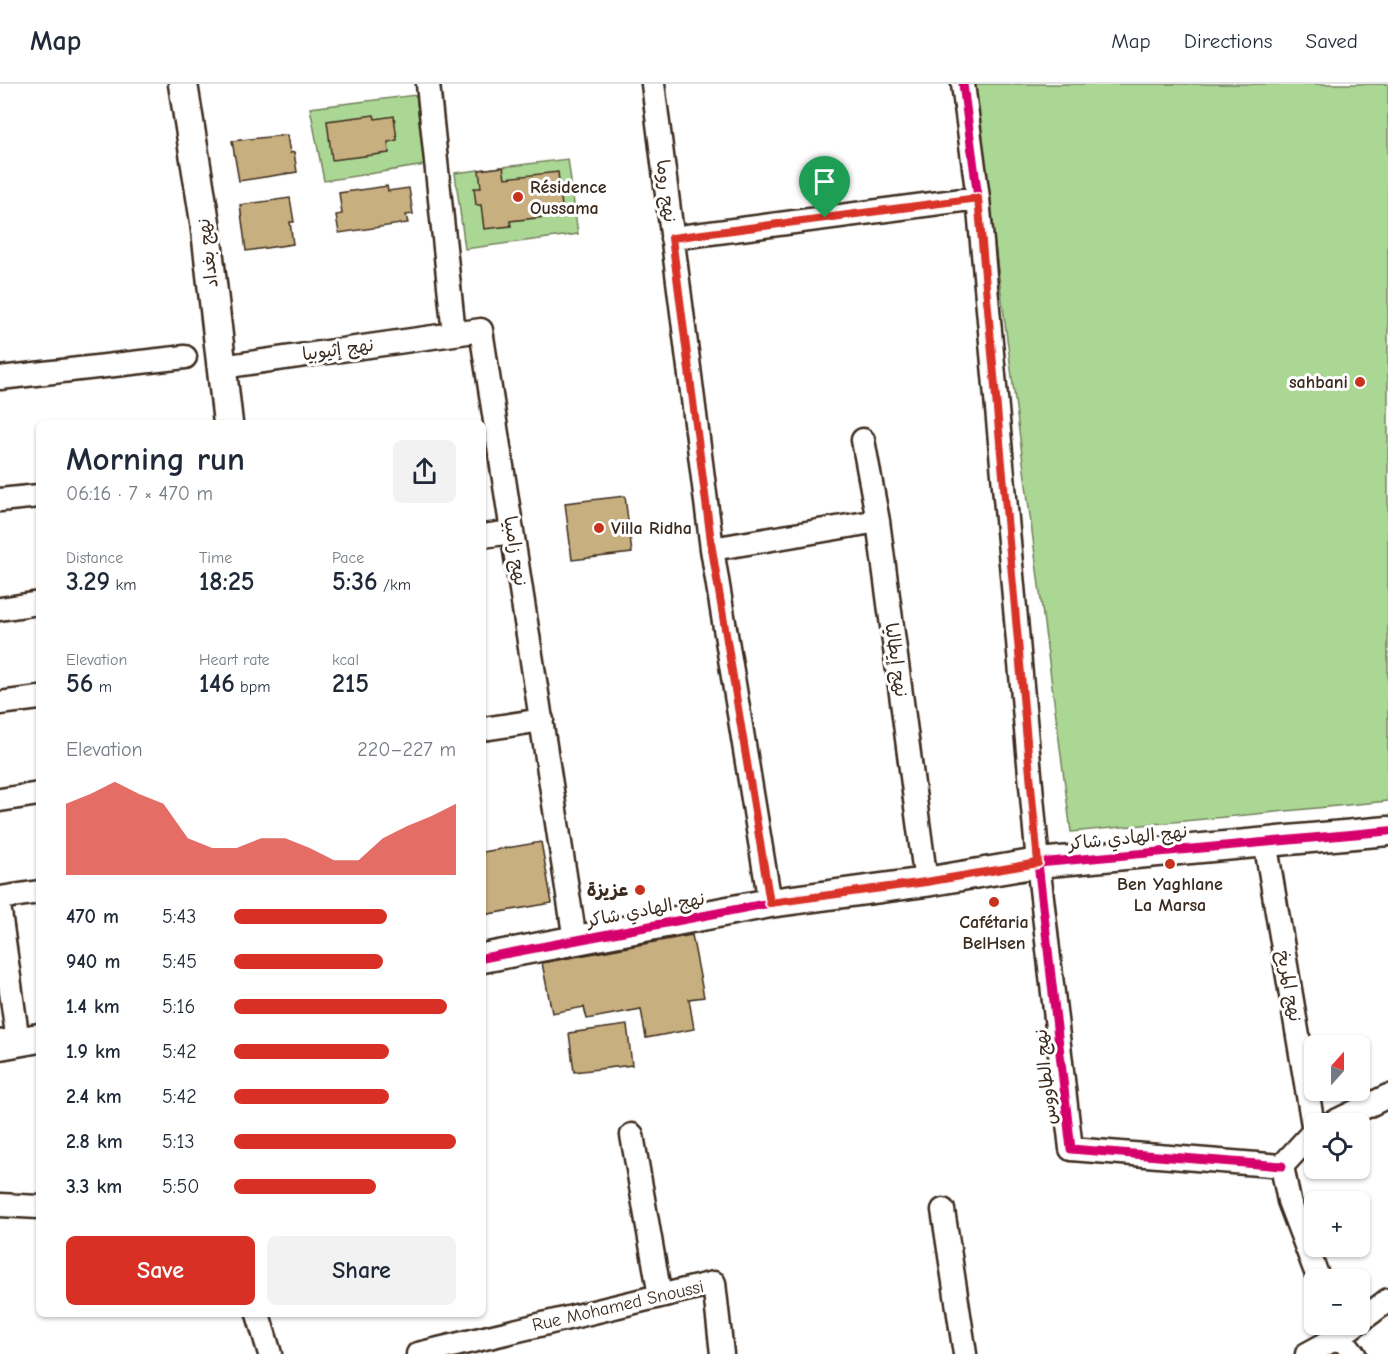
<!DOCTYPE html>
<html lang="en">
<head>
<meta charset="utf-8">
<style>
  :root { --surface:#fff; --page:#f2f2f3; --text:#1f2937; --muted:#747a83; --line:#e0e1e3; --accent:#d93025 }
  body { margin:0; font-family:"Comic Neue","Playpen Sans Arabic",sans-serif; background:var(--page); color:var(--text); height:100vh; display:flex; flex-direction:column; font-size:22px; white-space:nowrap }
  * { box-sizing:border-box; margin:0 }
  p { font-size:20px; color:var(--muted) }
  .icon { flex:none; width:33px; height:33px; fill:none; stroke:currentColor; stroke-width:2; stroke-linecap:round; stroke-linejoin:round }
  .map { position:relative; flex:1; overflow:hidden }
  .side { position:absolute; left:36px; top:336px; width:450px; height:897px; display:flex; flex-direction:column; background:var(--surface); border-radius:9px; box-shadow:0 2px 4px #0004 }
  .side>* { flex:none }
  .needle { width:39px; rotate:21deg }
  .fabs { position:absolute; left:1304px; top:951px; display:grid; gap:12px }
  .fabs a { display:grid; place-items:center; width:66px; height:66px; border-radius:9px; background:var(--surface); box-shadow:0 2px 4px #0004; font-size:30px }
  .pin { position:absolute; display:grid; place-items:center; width:51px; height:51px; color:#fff; margin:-62px -26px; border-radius:50% 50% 50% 0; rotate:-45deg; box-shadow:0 0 6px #0007 }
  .pin .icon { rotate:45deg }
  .round { display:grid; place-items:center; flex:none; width:63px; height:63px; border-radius:9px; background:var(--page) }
  .overview { display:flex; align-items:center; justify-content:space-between; height:102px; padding:0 30px }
  h1 { font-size:33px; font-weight:700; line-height:45px }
  .figures { display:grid; grid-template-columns:repeat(3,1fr); gap:9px; height:102px; padding:6px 30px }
  .figures div { display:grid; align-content:center }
  .figures b { font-size:26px; font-weight:700 }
  .figures small { font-size:16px; font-weight:400 }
  .figures p { font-size:16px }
  .chart { height:168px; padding:12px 30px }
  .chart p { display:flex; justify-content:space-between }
  .chart svg { width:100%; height:108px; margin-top:6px; fill:var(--accent); opacity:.7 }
  .primary-button { display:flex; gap:12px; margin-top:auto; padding:12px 30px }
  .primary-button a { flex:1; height:69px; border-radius:9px; background:var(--accent); color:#fff; font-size:24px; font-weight:700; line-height:69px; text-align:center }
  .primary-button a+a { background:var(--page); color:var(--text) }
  ul { padding:0 30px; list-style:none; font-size:20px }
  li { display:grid; grid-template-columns:96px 72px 1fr; align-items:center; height:45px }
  li i { height:15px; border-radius:8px; background:var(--accent) }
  header { display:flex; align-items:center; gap:36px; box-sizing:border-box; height:84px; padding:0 30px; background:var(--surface); border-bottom:2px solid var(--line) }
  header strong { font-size:28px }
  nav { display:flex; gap:33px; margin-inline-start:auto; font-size:21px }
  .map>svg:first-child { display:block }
</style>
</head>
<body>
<header>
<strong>Map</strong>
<nav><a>Map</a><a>Directions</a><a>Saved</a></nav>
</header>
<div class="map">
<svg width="1388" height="1270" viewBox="0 0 1388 1270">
  <rect width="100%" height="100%" fill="#fff"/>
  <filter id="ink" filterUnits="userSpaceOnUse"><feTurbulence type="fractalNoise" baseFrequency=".0167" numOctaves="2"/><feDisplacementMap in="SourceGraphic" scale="12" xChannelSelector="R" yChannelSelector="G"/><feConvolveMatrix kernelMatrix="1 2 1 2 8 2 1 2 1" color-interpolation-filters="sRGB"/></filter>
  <g filter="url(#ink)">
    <path fill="#abd795" stroke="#73805a" stroke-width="1.5" d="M974,0H1388V717L1071,748Z
      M416,11L425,81L324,97L310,24Z
      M568,75L578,150L465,165L455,89Z"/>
    <path fill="#c7af7f" stroke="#3b2a1e" stroke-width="1.5" d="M374,31L375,35L394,32L397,56L388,58L389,69L332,76L327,37Z
      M287,51L290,69L294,68L297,88L239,97L232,57Z
      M503,83L505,94L558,88L563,131L510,137L511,142L484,145L481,121H476L474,104H481L479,86Z
      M387,102L388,107L409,104L413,130L406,131L408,139L339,149L336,131L342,130L339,109Z
      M290,114L294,138H290L293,160L246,167L240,121Z
      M625,412L632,469L572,476L565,419Z
      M541,758L552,819L483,831V768Z
      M692,851L704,913L689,915L694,945L646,954L641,925L587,935L584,923L552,929L542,879Z
      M627,941L632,981L574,988L569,949Z"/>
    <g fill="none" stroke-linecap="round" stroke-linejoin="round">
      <defs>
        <path id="minor" d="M428,0L454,250L481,246L575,856
          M653,0L712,465L770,819
          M963,0L978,114L1038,779L1071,1065L1282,1082
          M672,154L978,114
          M222,283L454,250
          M0,294L185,273
          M863,356L878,437L926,798
          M0,416L39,412
          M483,452L512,448
          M712,465L878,437
          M0,525L39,519
          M0,619L39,614
          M483,645L542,636
          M0,716L39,710
          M1265,757L1314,1047
          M0,814L39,808
          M0,828L18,958
          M1330,1040L1388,1012
          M632,1051L660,1212
          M1282,1082L1289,1117L1319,1196
          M1282,1082L1314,1047
          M0,1121L39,1123
          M943,1126L965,1270
          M258,1230L270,1270
          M1359,1238L1388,1216
          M1336,1240L1340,1252L1354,1270
          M418,1270L714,1199L722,1270
          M1307,1270L1340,1252L1356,1240"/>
        <path id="tertiary" d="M183,0L205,138L228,339
          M483,874L770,819L926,798L1038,779L1388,747
          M0,961L39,954"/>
      </defs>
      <use href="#minor" stroke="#3b2a1e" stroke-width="27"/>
      <use href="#tertiary" stroke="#3b2a1e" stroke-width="33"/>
      <use href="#minor" stroke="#fff" stroke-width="22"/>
      <use href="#tertiary" stroke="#fff" stroke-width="28"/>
      <defs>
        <path id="cycleway" d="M963,0L978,114L1038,779L1071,1065L1282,1082
          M483,874L770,819L926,798L1038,779L1388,747"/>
      </defs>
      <use href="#cycleway" stroke="#fff" stroke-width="13"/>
      <use href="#cycleway" stroke="#d6006c" stroke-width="9"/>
    </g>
  </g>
  <g fill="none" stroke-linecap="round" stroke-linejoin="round" filter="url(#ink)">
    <defs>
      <path id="route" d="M978,114L1038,779L926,798L770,819L712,465L672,154Z"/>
    </defs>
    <use href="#route" stroke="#fff" stroke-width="12"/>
    <use href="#route" stroke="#d93025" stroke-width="8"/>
  </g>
  <g fill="#c8321e" stroke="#fff" stroke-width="2">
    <circle cx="518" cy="113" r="6"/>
    <circle cx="1360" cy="298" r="6"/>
    <circle cx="599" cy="444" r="6"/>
    <circle cx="1170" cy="780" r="6"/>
    <circle cx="640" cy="806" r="6"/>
    <circle cx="994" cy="818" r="6"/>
  </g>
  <g text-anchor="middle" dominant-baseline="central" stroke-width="6" stroke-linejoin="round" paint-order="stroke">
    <g font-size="18" font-weight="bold" fill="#3b2a1e" stroke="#fff" text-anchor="start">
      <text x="530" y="103">Résidence<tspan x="530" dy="21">Oussama</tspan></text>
      <text x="1348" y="298" text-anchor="end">sahbani</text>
      <text x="611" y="444">Villa Ridha</text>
      <text x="1170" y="800" text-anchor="middle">Ben Yaghlane<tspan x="1170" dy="21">La Marsa</tspan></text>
      <text x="628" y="806" text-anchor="end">عزيزة</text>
      <text x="994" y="838" text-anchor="middle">Cafétaria<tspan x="994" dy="21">BelHsen</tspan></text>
    </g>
    <g font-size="18" fill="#3b2a1e" stroke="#fff">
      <text transform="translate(666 107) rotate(83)">نهج روما</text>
      <text transform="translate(208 169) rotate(-97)">نهج بغداد</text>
      <text transform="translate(338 266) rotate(-8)">نهج إثيوبيا</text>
      <text transform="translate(515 467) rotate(81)">نهج زامبيا</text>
      <text transform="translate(896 576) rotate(82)">نهج إيطاليا</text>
      <text transform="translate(1128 754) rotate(-6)">نهج الهادي شاكر</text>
      <text transform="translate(646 826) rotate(-11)">نهج الهادي شاكر</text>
      <text transform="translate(1289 902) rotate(80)">نهج المريخ</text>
      <text transform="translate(1046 993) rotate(-96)">نهج الطاووس</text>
      <text transform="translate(618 1222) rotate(-13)">Rue Mohamed Snoussi</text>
    </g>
  </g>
</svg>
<div class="fabs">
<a><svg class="needle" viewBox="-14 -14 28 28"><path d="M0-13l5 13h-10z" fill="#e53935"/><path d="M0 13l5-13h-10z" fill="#747a83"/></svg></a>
<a><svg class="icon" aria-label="locate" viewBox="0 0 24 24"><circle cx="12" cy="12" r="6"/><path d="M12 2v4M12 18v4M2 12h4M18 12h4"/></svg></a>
<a>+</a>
<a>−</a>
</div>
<div class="pin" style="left:825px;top:134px;background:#1e9e55"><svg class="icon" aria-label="arrive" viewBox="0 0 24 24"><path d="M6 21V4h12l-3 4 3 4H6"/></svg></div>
<section class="side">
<div class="overview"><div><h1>Morning run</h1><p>06:16 · 7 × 470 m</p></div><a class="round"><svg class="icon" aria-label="share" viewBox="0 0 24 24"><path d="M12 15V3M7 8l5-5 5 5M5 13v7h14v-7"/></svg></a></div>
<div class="figures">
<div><p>Distance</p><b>3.29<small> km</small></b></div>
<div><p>Time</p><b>18:25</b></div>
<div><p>Pace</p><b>5:36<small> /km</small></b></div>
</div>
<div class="figures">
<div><p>Elevation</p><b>56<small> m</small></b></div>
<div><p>Heart rate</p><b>146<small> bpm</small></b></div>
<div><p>kcal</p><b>215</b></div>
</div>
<div class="chart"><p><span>Elevation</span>220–227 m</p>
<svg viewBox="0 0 160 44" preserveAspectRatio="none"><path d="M0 44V15L10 11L20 6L30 11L40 15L50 29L60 33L70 33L80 29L90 29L100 33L110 38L120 38L130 29L140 24L150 20L160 15V44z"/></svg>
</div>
<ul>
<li><b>470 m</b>5:43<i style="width:69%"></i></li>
<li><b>940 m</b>5:45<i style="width:67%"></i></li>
<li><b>1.4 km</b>5:16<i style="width:96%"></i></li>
<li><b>1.9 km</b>5:42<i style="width:70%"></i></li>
<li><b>2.4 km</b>5:42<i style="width:70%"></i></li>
<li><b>2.8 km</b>5:13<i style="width:100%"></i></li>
<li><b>3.3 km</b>5:50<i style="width:64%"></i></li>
</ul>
<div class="primary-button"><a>Save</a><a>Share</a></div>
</section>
</div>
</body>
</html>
